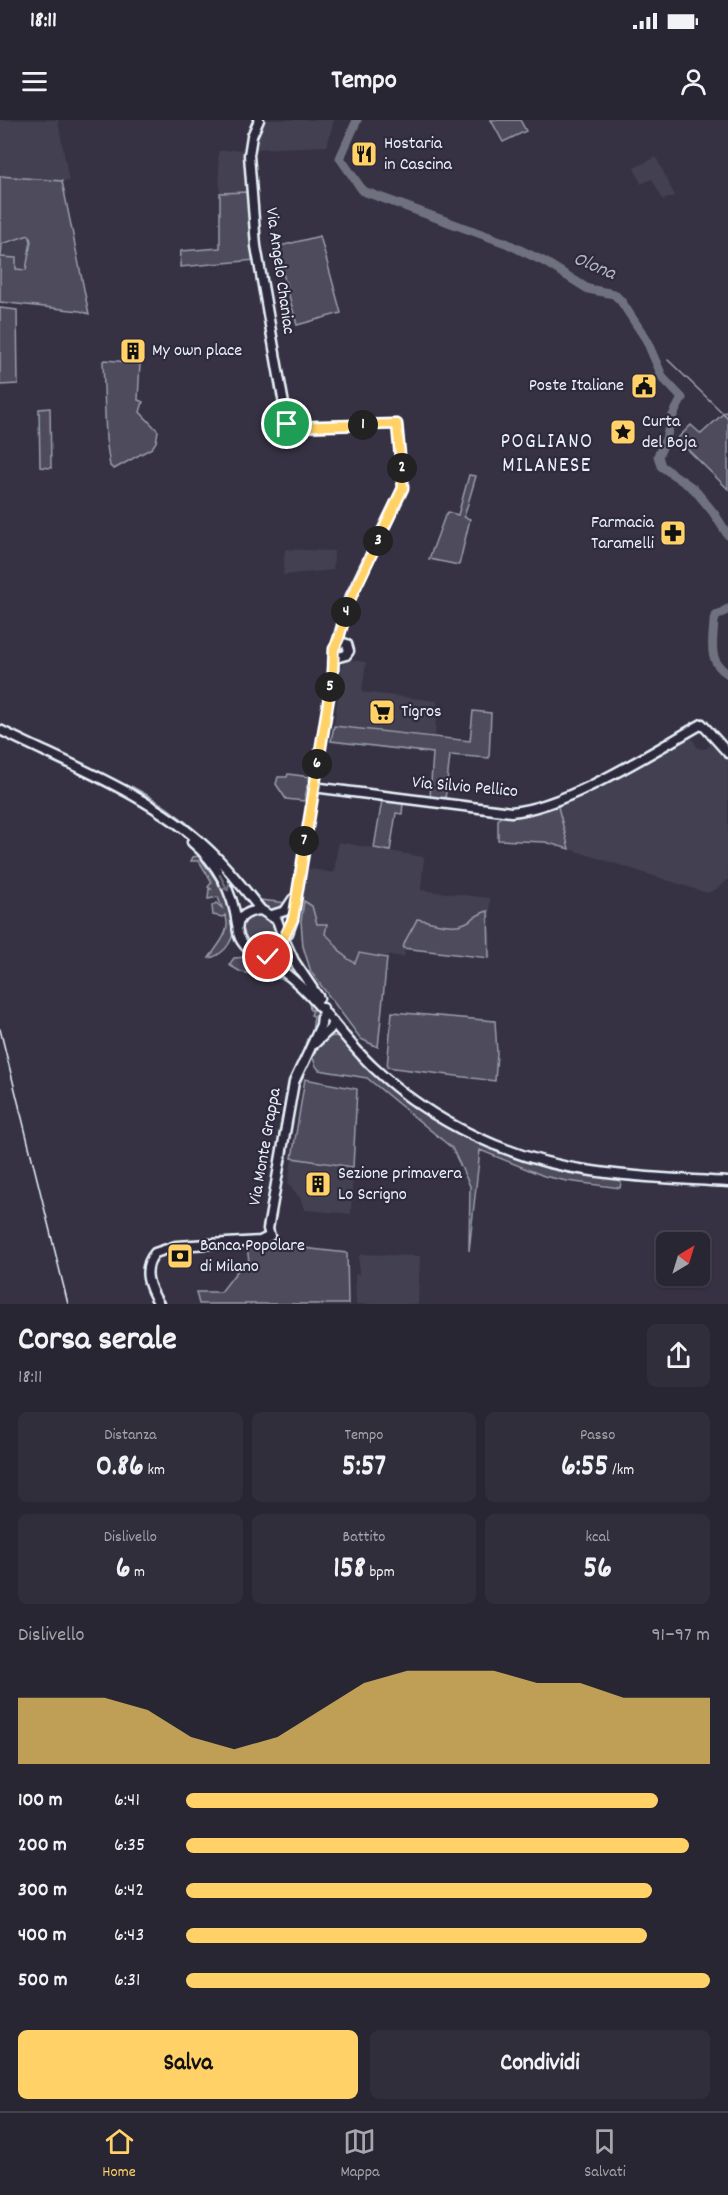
<!DOCTYPE html>
<html lang="it">
<head>
<meta charset="utf-8">
<style>
  :root { --surface:#282633; --page:#302e3b; --text:#f1f3f6; --muted:#a5a5ac; --line:#44434e; --accent:#ffd166 }
  body { margin:0; font-family:Dekko,sans-serif; background:var(--page); color:var(--text); height:100vh; display:flex; flex-direction:column; font-size:22px; white-space:nowrap }
  * { box-sizing:border-box; margin:0 }
  p { font-size:20px; color:var(--muted) }
  .icon { flex:none; width:33px; height:33px; fill:none; stroke:currentColor; stroke-width:2; stroke-linecap:round; stroke-linejoin:round }
  .map { position:relative; height:1184px; overflow:hidden }
  .drawer { display:flex; flex-direction:column; background:var(--surface); flex:1 }
  .drawer>* { flex:none }
  .needle { width:39px; rotate:38deg }
  .tools { position:absolute; left:656px; top:1112px; display:grid; gap:12px }
  .tools a { display:grid; place-items:center; width:54px; height:54px; border-radius:9px; background:var(--surface); box-shadow:0 2px 4px #0004,0 0 0 2px var(--line); font-size:30px }
  .pin { position:absolute; display:grid; place-items:center; width:51px; height:51px; color:#fff; margin:-26px; border:3px solid #fff; border-radius:50%; box-shadow:0 2px 6px #0007 }
  .km { position:absolute; width:30px; height:30px; margin:-15px; border-radius:50%; background:#222; color:#fff; font-size:16px; line-height:30px; text-align:center }
  .round { display:grid; place-items:center; flex:none; width:63px; height:63px; border-radius:9px; background:var(--page) }
  .summary { display:flex; align-items:center; justify-content:space-between; height:102px; padding:0 18px }
  h1 { font-size:33px; font-weight:800; line-height:45px }
  .stats { display:grid; grid-template-columns:repeat(3,1fr); gap:9px; height:102px; padding:6px 18px }
  .stats div { display:grid; align-content:center; border-radius:9px; background:var(--page); text-align:center }
  .stats b { font-size:30px; font-weight:800 }
  .stats small { font-size:16px; font-weight:400 }
  .stats p { font-size:16px }
  .chart { height:168px; padding:12px 18px }
  .chart p { display:flex; justify-content:space-between }
  .chart svg { width:100%; height:108px; margin-top:6px; fill:var(--accent); opacity:.7 }
  .button { display:flex; gap:12px; margin-top:auto; padding:12px 18px }
  .button a { flex:1; height:69px; border-radius:9px; background:var(--accent); color:#111; font-size:24px; font-weight:800; line-height:69px; text-align:center }
  .button a+a { background:var(--page); color:var(--text) }
  ul { padding:0 18px; list-style:none; font-size:20px }
  li { display:grid; grid-template-columns:96px 72px 1fr; align-items:center; height:45px }
  li i { height:15px; border-radius:8px; background:var(--accent) }
  .status { display:flex; justify-content:space-between; align-items:center; height:42px; padding:0 30px; background:var(--surface); direction:ltr }
  .status svg { height:16px; fill:currentColor }
  header { display:flex; justify-content:space-between; align-items:center; height:78px; padding:0 18px; background:var(--surface); font-size:27px; font-weight:800 }
  .dock { display:flex; justify-content:space-around; align-items:center; height:84px; border-top:2px solid var(--line); background:var(--surface); font-size:16px; color:var(--muted) }
  .dock a { display:grid; justify-items:center; gap:3px }
  .dock .current { color:var(--accent) }
  .map>svg:first-child { display:block }
</style>
</head>
<body>
<div class="status"><b>18:11</b><svg viewBox="0 0 49 12"><path d="M0 12V9h3v3zM5 12V6h3v6zM10 12V3h3v9zM15 12V0h3v12zM26 1h20v11H26zM47 4h2v5h-2z"/></svg></div>
<header><svg class="icon" aria-label="menu" viewBox="0 0 24 24"><path d="M4 6h16M4 12h16M4 18h16"/></svg>Tempo<svg class="icon" aria-label="person" viewBox="0 0 24 24"><circle cx="12" cy="8" r="4"/><path d="M4 21q1-7 8-7t8 7"/></svg></header>
<div class="map">
<svg width="728" height="1184" viewBox="0 0 728 1184">
  <rect width="100%" height="100%" fill="#363244"/>
  <filter id="ink" filterUnits="userSpaceOnUse"><feTurbulence type="fractalNoise" baseFrequency=".0167" numOctaves="2"/><feDisplacementMap in="SourceGraphic" scale="12" xChannelSelector="R" yChannelSelector="G"/><feConvolveMatrix kernelMatrix="1 2 1 2 8 2 1 2 1" color-interpolation-filters="sRGB"/></filter>
  <g filter="url(#ink)">
    <path fill="#433f51" d="M0,0H58L69,61L0,56Z
      M265,0H334L327,26L253,29Z
      M248,29L251,72L220,73L218,31Z
      M656,37L675,76L663,80L652,59L641,64L634,48Z
      M29,115L31,121L26,151L15,149L1,137L2,124H9Z
      M285,429L334,431L333,450L283,455Z
      M343,539L366,542L362,572L437,581L435,616L334,606Z
      M690,615L698,628L705,629L721,618L728,625V760L715,770L707,773L569,729L557,683Z
      M338,722L424,737L421,770L490,778L491,839L405,829L404,837L388,835L379,928L370,926L361,920L310,852L301,826L300,802L307,748L334,753Z
      M292,1038L353,1047L351,1094L305,1090L300,1078L288,1064Z
      M362,1134L420,1136L418,1184H356L355,1154H359V1136Z"/>
    <path fill="#4d4b5c" stroke="#9a9eaa" stroke-width="1.5" fill-rule="evenodd" d="M491,0H520L526,11L503,22Z
      M0,56L62,61L89,194L80,191L0,182ZM29,115L31,121L26,150L16,149V138L1,137L2,124Z
      M248,72L255,140L180,147L181,131L220,128V73Z
      M320,116L341,193L297,205L276,127Z
      M0,188L17,190L18,264L0,265Z
      M105,240L140,243L138,280L143,282L140,292L158,311L156,322L152,328L114,349L110,346L106,319L103,241Z
      M50,288L51,348L40,347L39,289Z
      M725,292L728,294V369L677,319L691,305L701,314Z
      M469,355L476,356L464,397L470,399L459,445L429,439L445,396L448,392L458,395Z
      M473,591L491,593L489,638L450,635L445,680L430,678L433,633L331,621L334,606L470,621Z
      M288,654L310,657L304,681L286,679L276,664L278,657H287Z
      M131,666C184,693 224,734 260,780L288,783L286,786L272,792L264,788L200,718L172,693Z
      M382,680L403,683L402,694L396,693L390,731L374,728Z
      M557,683L569,729L545,722L498,720V700L501,696L530,694Z
      M198,736C216,759 250,801 225,829C220,834 216,837 209,838C217,826 233,810 225,795L223,797L213,795L212,786L216,783L222,788L218,777L208,779L209,769H211L208,767L212,762L199,741H191L193,737Z
      M304,781L312,786L317,804H327L325,814C339,824 337,834 355,843L359,833L387,838L378,927L361,919L311,852L303,826L301,801Z
      M488,791L489,838L403,828C404,820 413,809 417,799C430,801 449,808 462,804C473,801 475,794 488,791Z
      M258,794L273,800L280,815L272,833H256L241,815L242,799Z
      M247,837C282,845 301,869 322,895L307,927L305,925L307,919H311L314,896L311,895L313,890H310L309,881L292,861L241,852L229,845L234,838Z
      M392,892L495,901L497,933L495,961L387,947Z
      M327,917L336,916L344,919L375,954L497,1030L563,1050L618,1059L621,1062L620,1068L567,1061L544,1056L480,1030L469,1131L470,1066L452,1028L367,958L319,950L316,946L311,933L315,926Z
      M305,959L357,969L353,1047L292,1038Z
      M267,1124L347,1133L348,1184H199L196,1172H221L241,1146L249,1143L247,1125Z"/>
    <g fill="none" stroke-linecap="round" stroke-linejoin="round">
      <path stroke="#a0a4af" stroke-width="1.5" d="M668,240L728,298"/>
      <path stroke="#70717f" stroke-width="9" d="M357,0L340,38L363,71L506,123L545,142L588,169L614,174L621,181L646,219L663,258L682,278L671,299L666,319L658,336L661,346L694,369L713,392L728,415
        M728,489L716,496L714,501C713,523 707,541 728,554"/>
      <defs>
        <path id="secondary" d="M259,0L252,16L249,35L256,126L288,307L397,304L403,368L349,480L337,524
          M0,610C70,645 149,674 207,728C227,746 244,769 261,790
          M313,667L511,692C567,687 652,632 702,604L728,633
          M192,722C217,743 233,772 237,804
          M272,795L285,791L293,779
          M283,816L288,813L293,799L333,552L334,529L340,522L347,524L349,531L346,535L339,537L336,534
          M283,817L294,841L319,878
          M259,837L276,834L283,817L277,800L261,790C224,793 236,826 260,837C310,862 334,910 373,947C432,1003 511,1040 592,1051C637,1058 683,1059 728,1062
          M314,924L330,909L333,902
          M303,944L321,905L323,888
          M159,1184C149,1168 141,1149 155,1133L176,1126L260,1121L270,1116L268,1109L294,962L302,945"/>
      </defs>
      <use href="#secondary" stroke="#e8f1f8" stroke-width="13"/>
      <use href="#secondary" stroke="#2f2a3d" stroke-width="8"/>
      <path stroke="#e8f1f8" stroke-width="1.5" d="M0,909L68,1184"/>
    </g>
    <defs><path id="oneway-shaft" d="M-6 0H5M1.5-3L5.5 0L1.5 3" fill="none" stroke-width="1.6" stroke-linecap="round" stroke-linejoin="round" transform="scale(1.5)"/></defs>
    <use stroke="#70707e" href="#oneway-shaft" transform="translate(224 763) rotate(62)"/>
  </g>
  <g fill="none" stroke-linecap="round" stroke-linejoin="round" filter="url(#ink)">
    <defs>
      <path id="route" d="M268,837L277,832L293,799L333,552L334,529L339,518L350,480L403,368L397,304L288,307L287,304"/>
    </defs>
    <use href="#route" stroke="#fff" stroke-width="12"/>
    <use href="#route" stroke="#ffd166" stroke-width="8"/>
  </g>
  <defs>
    <symbol id="restaurant-square" viewBox="-11 -11 22 22"><rect x="-9" y="-9" width="18" height="18" rx="4" fill="#ffd166" stroke="#2f2a3d"/><path d="M-5-6h1v4h1v-4h1v4h1v-4h1v5L-1.5 .5V6h-2V.5L-5-1ZM5-6V6H3V1.5H1.5Q1.5-4 5-6Z" fill="#111"/></symbol>
    <symbol id="building-square" viewBox="-11 -11 22 22"><rect x="-9" y="-9" width="18" height="18" rx="4" fill="#ffd166" stroke="#2f2a3d"/><path d="M-4-6H4V6H1V3H-1V6H-4ZM-2.5-4.3h1.7v1.8h-1.7ZM.8-4.3h1.7v1.8H.8ZM-2.5-1h1.7V.8h-1.7ZM.8-1h1.7V.8H.8Z" fill="#111"/></symbol>
    <symbol id="civic-square" viewBox="-11 -11 22 22"><rect x="-9" y="-9" width="18" height="18" rx="4" fill="#ffd166" stroke="#2f2a3d"/><path d="M-.6-6.5H3V-4.5H.6V-3L4-1V1h2V6H-6V1h2V-1L-.6-3ZM-1.2 2.5V6h2.4V2.5Z" fill="#111"/></symbol>
    <symbol id="sight-square" viewBox="-11 -11 22 22"><rect x="-9" y="-9" width="18" height="18" rx="4" fill="#ffd166" stroke="#2f2a3d"/><path d="M0-6L1.8-2.2L6-1.7L2.9 1.2L3.7 5.4L0 3.3L-3.7 5.4L-2.9 1.2L-6-1.7L-1.8-2.2Z" fill="#111"/></symbol>
    <symbol id="pharmacy-square" viewBox="-11 -11 22 22"><rect x="-9" y="-9" width="18" height="18" rx="4" fill="#ffd166" stroke="#2f2a3d"/><path d="M-2-6h4v4h4v4h-4v4h-4v-4h-4v-4h4Z" fill="#111"/></symbol>
    <symbol id="supermarket-square" viewBox="-11 -11 22 22"><rect x="-9" y="-9" width="18" height="18" rx="4" fill="#ffd166" stroke="#2f2a3d"/><path d="M-6-5.5h2.5l.6 2H6L4.5 2H-2.5L-4.4-4H-6ZM-1.5 3.2a1.3 1.3 0 1 0 .1 0ZM3 3.2a1.3 1.3 0 1 0 .1 0Z" fill="#111"/></symbol>
    <symbol id="bank-square" viewBox="-11 -11 22 22"><rect x="-9" y="-9" width="18" height="18" rx="4" fill="#ffd166" stroke="#2f2a3d"/><path d="M-6-4H6V4H-6ZM0-2.3a2.3 2.3 0 1 0 0 4.6a2.3 2.3 0 1 0 0-4.6Z" fill="#111"/></symbol>
  </defs>
  <g fill-rule="evenodd">
    <use href="#restaurant-square" x="349" y="19" width="30" height="30"/>
    <use href="#building-square" x="118" y="216" width="30" height="30"/>
    <use href="#civic-square" x="629" y="251" width="30" height="30"/>
    <use href="#sight-square" x="608" y="297" width="30" height="30"/>
    <use href="#pharmacy-square" x="658" y="398" width="30" height="30"/>
    <use href="#supermarket-square" x="367" y="577" width="30" height="30"/>
    <use href="#building-square" x="303" y="1049" width="30" height="30"/>
    <use href="#bank-square" x="165" y="1121" width="30" height="30"/>
  </g>
  <g text-anchor="middle" dominant-baseline="central" stroke-width="4.5" stroke-linejoin="round" paint-order="stroke">
    <g font-size="18" fill="#e8f1f8" stroke="#2f2a3d" text-anchor="start">
      <text x="384" y="24">Hostaria<tspan x="384" dy="21">in Cascina</tspan></text>
      <text x="152" y="231">My own place</text>
      <text x="624" y="266" text-anchor="end">Poste Italiane</text>
      <text x="642" y="302">Curta<tspan x="642" dy="21">del Boja</tspan></text>
      <text x="654" y="403" text-anchor="end">Farmacia<tspan x="654" dy="21">Taramelli</tspan></text>
      <text x="401" y="592">Tigros</text>
      <text x="338" y="1054">Sezione primavera<tspan x="338" dy="21">Lo Scrigno</tspan></text>
      <text x="200" y="1126">Banca Popolare<tspan x="200" dy="21">di Milano</tspan></text>
    </g>
    <g font-size="18" fill="#e8f1f8" stroke="#2f2a3d">
      <text transform="translate(279 151) rotate(82)">Via Angelo Chaniac</text>
      <text transform="translate(465 668) rotate(5)">Via Silvio Pellico</text>
      <text transform="translate(266 1027) rotate(-80)">Via Monte Grappa</text>
    </g>
    <g font-size="20" font-style="italic" fill="#b2b7c2" stroke="#2f2a3d">
      <text transform="translate(594 147) rotate(23)">Olona</text>
    </g>
    <g font-size="21" letter-spacing="1.5" fill="#e8f1f8" stroke="#2f2a3d">
      <text x="547" y="323">POGLIANO<tspan x="547" dy="24">MILANESE</tspan></text>
    </g>
  </g>
</svg>
<div class="tools">
<a><svg class="needle" viewBox="-14 -14 28 28"><path d="M0-13l5 13h-10z" fill="#e53935"/><path d="M0 13l5-13h-10z" fill="#a5a5ac"/></svg></a>
</div>
<div class="pin" style="left:287px;top:304px;background:#1e9e55"><svg class="icon" aria-label="arrive" viewBox="0 0 24 24"><path d="M6 21V4h12l-3 4 3 4H6"/></svg></div>
<div class="pin" style="left:268px;top:837px;background:#d93025"><svg class="icon" aria-label="check" viewBox="0 0 24 24"><path d="M5 12l5 5 9-10"/></svg></div>
<b class="km" style="left:363px;top:305px">1</b>
<b class="km" style="left:402px;top:348px">2</b>
<b class="km" style="left:378px;top:421px">3</b>
<b class="km" style="left:346px;top:492px">4</b>
<b class="km" style="left:330px;top:567px">5</b>
<b class="km" style="left:317px;top:644px">6</b>
<b class="km" style="left:304px;top:721px">7</b>
</div>
<section class="drawer">
<div class="summary"><div><h1>Corsa serale</h1><p>18:11</p></div><a class="round"><svg class="icon" aria-label="share" viewBox="0 0 24 24"><path d="M12 15V3M7 8l5-5 5 5M5 13v7h14v-7"/></svg></a></div>
<div class="stats">
<div><p>Distanza</p><b>0.86<small> km</small></b></div>
<div><p>Tempo</p><b>5:57</b></div>
<div><p>Passo</p><b>6:55<small> /km</small></b></div>
</div>
<div class="stats">
<div><p>Dislivello</p><b>6<small> m</small></b></div>
<div><p>Battito</p><b>158<small> bpm</small></b></div>
<div><p>kcal</p><b>56</b></div>
</div>
<div class="chart"><p><span>Dislivello</span>91–97 m</p>
<svg viewBox="0 0 160 44" preserveAspectRatio="none"><path d="M0 44V17L10 17L20 17L30 22L40 33L50 38L60 33L70 22L80 11L90 6L100 6L110 6L120 11L130 11L140 17L150 17L160 17V44z"/></svg>
</div>
<ul>
<li><b>100 m</b>6:41<i style="width:90%"></i></li>
<li><b>200 m</b>6:35<i style="width:96%"></i></li>
<li><b>300 m</b>6:42<i style="width:89%"></i></li>
<li><b>400 m</b>6:43<i style="width:88%"></i></li>
<li><b>500 m</b>6:31<i style="width:100%"></i></li>
</ul>
<div class="button"><a>Salva</a><a>Condividi</a></div>
</section>
<nav class="dock">
<a class="current"><svg class="icon" aria-label="home" viewBox="0 0 24 24"><path d="M3 11l9-7 9 7M6 9v11h12V9"/></svg>Home</a>
<a><svg class="icon" aria-label="map" viewBox="0 0 24 24"><path d="M3 6l6-2 6 2 6-2v14l-6 2-6-2-6 2zM9 4v14M15 6v14"/></svg>Mappa</a>
<a><svg class="icon" aria-label="saved" viewBox="0 0 24 24"><path d="M7 4h10v16l-5-4-5 4z"/></svg>Salvati</a>
</nav>
</body>
</html>
